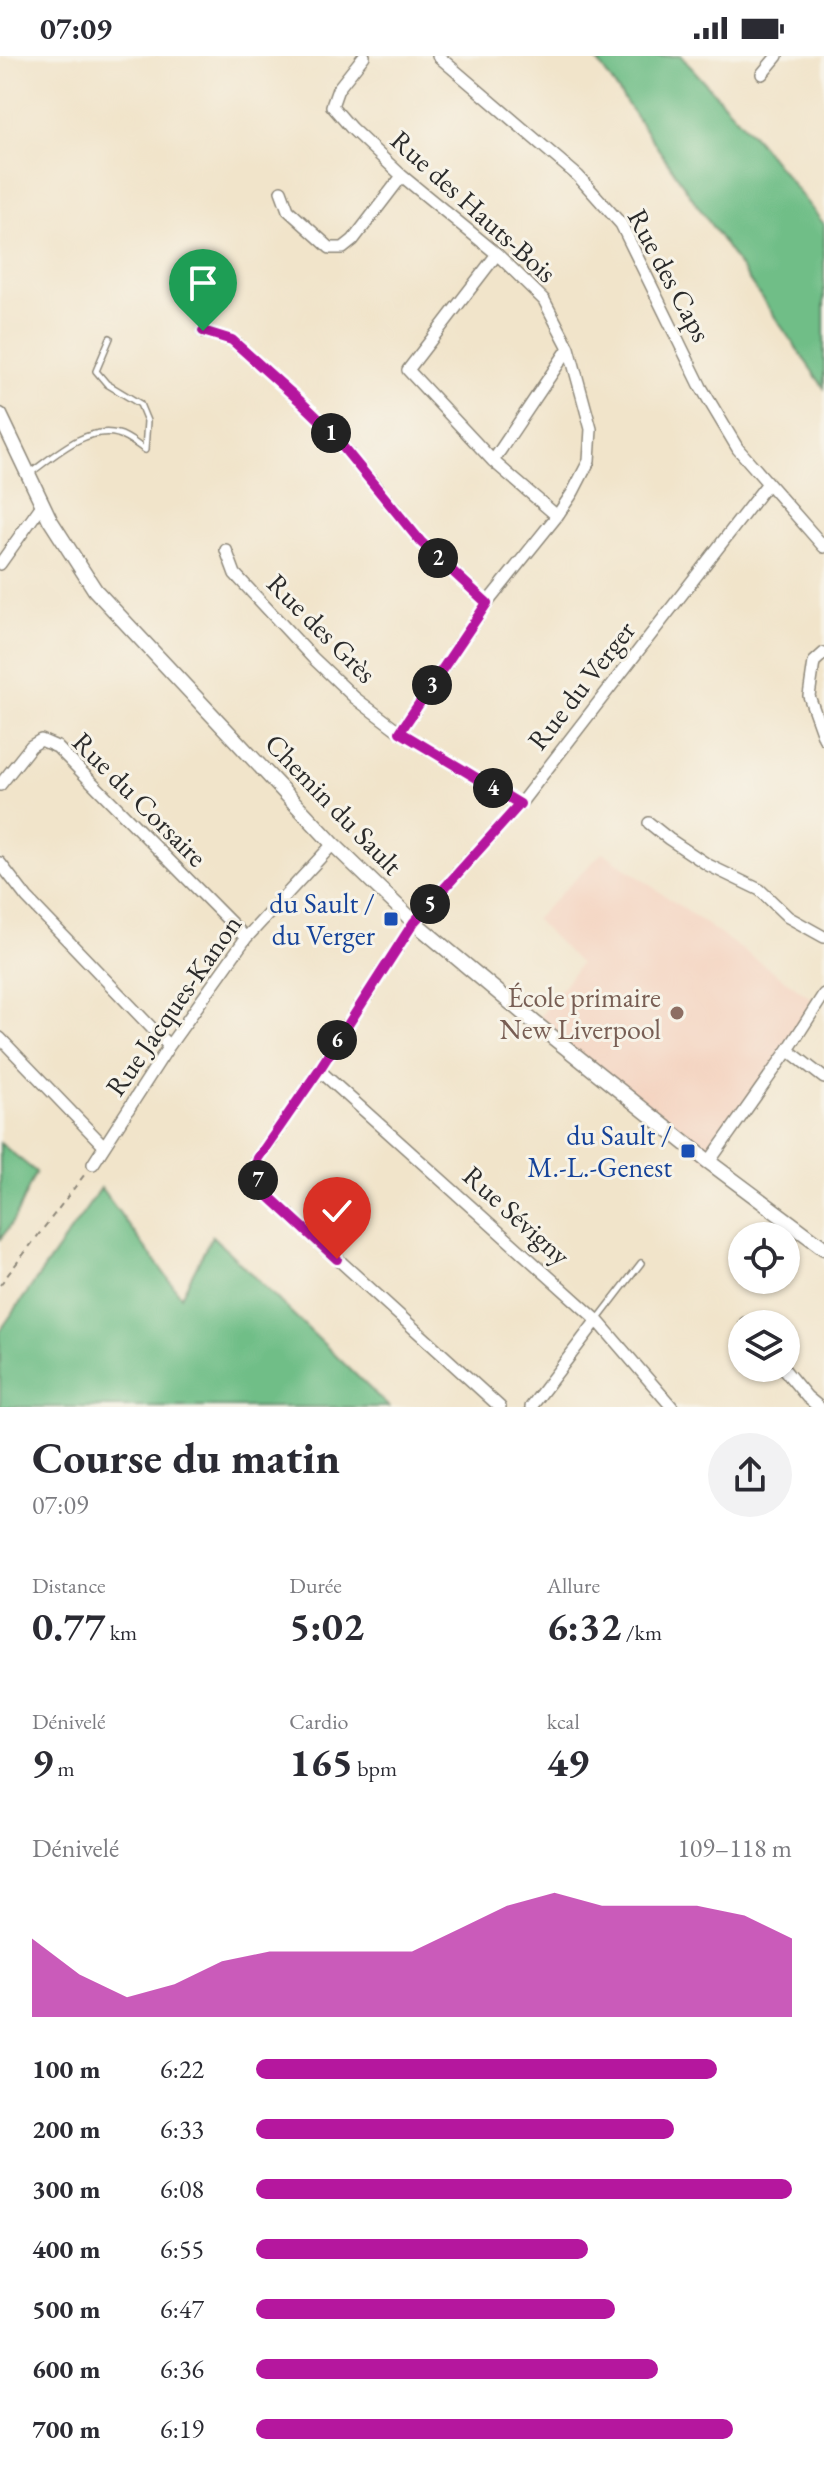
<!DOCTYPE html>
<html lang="fr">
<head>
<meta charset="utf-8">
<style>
  :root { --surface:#fff; --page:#f2f2f3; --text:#2b2b33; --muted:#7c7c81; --accent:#b5179e }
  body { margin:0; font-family:"EB Garamond",serif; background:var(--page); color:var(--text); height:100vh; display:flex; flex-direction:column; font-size:30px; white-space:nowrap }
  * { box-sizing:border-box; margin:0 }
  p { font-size:26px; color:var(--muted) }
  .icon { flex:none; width:44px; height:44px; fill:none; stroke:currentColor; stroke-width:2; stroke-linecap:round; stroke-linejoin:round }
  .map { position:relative; height:1351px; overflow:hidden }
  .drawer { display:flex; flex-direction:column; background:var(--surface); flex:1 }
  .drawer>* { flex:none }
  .controls { position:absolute; left:728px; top:1166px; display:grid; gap:16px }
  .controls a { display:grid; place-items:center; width:72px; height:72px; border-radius:50%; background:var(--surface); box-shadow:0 2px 6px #0004; font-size:40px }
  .pin { position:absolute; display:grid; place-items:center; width:68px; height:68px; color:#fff; margin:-82px -34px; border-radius:50% 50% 50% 0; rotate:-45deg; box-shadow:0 0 8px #0007 }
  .pin .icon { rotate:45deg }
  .km { position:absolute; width:40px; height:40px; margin:-20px; border-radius:50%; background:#222; color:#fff; font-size:22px; line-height:40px; text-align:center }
  .round { display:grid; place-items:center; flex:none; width:84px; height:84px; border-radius:42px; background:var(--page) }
  .overview { display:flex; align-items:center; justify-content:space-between; height:136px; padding:0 32px }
  h1 { font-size:44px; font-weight:700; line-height:60px }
  .figures { display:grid; grid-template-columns:repeat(3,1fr); gap:12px; height:136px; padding:8px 32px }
  .figures div { display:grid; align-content:center }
  .figures b { font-size:40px; font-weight:700 }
  .figures small { font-size:22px; font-weight:400 }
  .figures p { font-size:22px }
  .chart { height:224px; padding:16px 32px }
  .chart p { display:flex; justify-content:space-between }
  .chart svg { width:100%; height:144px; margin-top:8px; fill:var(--accent); opacity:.7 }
  ul { padding:0 32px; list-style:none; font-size:26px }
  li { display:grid; grid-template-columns:128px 96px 1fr; align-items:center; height:60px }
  li i { height:20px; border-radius:10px; background:var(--accent) }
  .status { display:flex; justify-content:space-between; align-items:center; height:56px; padding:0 40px; background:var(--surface); direction:ltr }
  .status svg { height:22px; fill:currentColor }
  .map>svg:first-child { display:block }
</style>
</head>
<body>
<div class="status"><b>07:09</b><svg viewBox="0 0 49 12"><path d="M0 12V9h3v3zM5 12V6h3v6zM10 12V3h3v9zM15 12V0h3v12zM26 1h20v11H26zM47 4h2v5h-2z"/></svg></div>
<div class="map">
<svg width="824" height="1351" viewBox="0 0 824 1351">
  <rect width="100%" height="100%" fill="#f7f3e8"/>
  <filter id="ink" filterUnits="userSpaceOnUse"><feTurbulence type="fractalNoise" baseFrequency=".0125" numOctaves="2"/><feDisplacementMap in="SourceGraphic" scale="16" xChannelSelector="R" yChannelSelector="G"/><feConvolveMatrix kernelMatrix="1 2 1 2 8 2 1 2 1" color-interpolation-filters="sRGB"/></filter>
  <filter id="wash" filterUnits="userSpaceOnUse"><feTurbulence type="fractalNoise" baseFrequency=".006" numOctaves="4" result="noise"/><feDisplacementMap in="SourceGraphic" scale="32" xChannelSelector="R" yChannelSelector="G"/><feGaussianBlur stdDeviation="1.8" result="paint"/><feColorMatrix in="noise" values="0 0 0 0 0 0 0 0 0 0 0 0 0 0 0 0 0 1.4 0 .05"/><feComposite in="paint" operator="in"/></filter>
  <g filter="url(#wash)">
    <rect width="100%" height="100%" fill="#f1e4ca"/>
    <path fill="#f4d3c0" d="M603,796L818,947L709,1106L535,967L580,908L535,863Z"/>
    <path fill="#70be87" stroke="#4e7459" stroke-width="2" d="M594,0H681L757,84L824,168V332Z
      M0,1087L36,1116C24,1139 18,1163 0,1183Z
      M101,1132L181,1240L212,1180L389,1351H0V1275Z"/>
  </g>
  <g filter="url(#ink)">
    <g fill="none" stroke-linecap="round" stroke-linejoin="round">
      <defs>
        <path id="service" d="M29,418C53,401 86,369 118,378C127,380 136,388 145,394L147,365L140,348L107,328L96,315L110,282
          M598,1263L641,1207"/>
        <path id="minor" d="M364,0L338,33L332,50L351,72L402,120L497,198L544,244L569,292L591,373L589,405L573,436L557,460L487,547L400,676
          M438,0L578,120L621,168L701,331L738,393L824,491
          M762,18L777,0
          M281,135L288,154L330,192H343L353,184L402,120
          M497,198L408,314L493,405L557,460
          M203,275L232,284L300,345L324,368L421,486L487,547
          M493,405L569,292
          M226,494L235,518L313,602L355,642L400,676L520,748
          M0,508L42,449
          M824,597L814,606L809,640L824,682
          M0,729L31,690L41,684L57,691L246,882
          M649,767L669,783L708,809L760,834L788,861L824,881
          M0,807L27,842L169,990
          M0,982L104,1090
          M788,994L824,1022
          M319,1014L597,1264L672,1351
          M709,1106L788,994L824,938
          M93,1108L169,990L246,882L333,788
          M745,1267L746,1268
          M783,1312L807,1341L819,1351
          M500,1351L262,1134L254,1115L258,1102L319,1014L414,866L520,748L768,427
          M531,1351L597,1264"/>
        <path id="tertiary" d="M0,359L50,464L95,534L333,788L414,866L535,967L709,1106L824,1192"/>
      </defs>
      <use href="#service" stroke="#8e887a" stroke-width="8"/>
      <use href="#minor" stroke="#8e887a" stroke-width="14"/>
      <use href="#tertiary" stroke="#8e887a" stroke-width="17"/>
      <path stroke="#8e887a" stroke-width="2" stroke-dasharray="6 6" stroke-linecap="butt" d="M0,1229L85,1118"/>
      <use href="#service" stroke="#fff" stroke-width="5"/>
      <use href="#minor" stroke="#fff" stroke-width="11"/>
      <use href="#tertiary" stroke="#fff" stroke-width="14"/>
    </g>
  </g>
  <g fill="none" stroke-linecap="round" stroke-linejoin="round" filter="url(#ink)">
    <defs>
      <path id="route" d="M203,275L232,284L300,345L324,368L421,486L487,547L400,676L520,748L414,866L319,1014L258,1102L254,1115L262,1134L337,1203"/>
    </defs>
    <use href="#route" stroke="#fff" stroke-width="16"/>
    <use href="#route" stroke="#b5179e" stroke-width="10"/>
  </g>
  <g fill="#1a4fb4" stroke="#f7f3e8" stroke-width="3">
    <rect x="383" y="855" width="16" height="16" rx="4"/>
    <rect x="680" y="1087" width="16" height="16" rx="4"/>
  </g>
  <circle fill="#8d6e63" stroke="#f7f3e8" stroke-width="3" cx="677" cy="957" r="8"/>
  <g text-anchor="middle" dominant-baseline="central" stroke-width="6" stroke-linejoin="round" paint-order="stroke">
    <g font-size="28" fill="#2b2b2b" stroke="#f7f3e8">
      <text transform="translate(474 150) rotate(42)">Rue des Hauts-Bois</text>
      <text transform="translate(670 219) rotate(62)">Rue des Caps</text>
      <text transform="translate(322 572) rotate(45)">Rue des Grès</text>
      <text transform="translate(581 629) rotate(-52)">Rue du Verger</text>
      <text transform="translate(140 743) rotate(45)">Rue du Corsaire</text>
      <text transform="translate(334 748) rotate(46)">Chemin du Sault</text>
      <text transform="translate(173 949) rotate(-55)">Rue Jacques-Kanon</text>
      <text transform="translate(517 1159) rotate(42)">Rue Sévigny</text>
    </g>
    <g font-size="28" fill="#164399" stroke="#f7f3e8" text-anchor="end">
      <text x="375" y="847">du Sault /<tspan x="375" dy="32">du Verger</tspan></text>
      <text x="672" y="1079">du Sault /<tspan x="672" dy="32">M.-L.-Genest</tspan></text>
    </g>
    <g font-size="28" fill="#785e54" stroke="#f7f3e8" text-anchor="end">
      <text x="661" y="941">École primaire<tspan x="661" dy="32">New Liverpool</tspan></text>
    </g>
  </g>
</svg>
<div class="controls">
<a><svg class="icon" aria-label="locate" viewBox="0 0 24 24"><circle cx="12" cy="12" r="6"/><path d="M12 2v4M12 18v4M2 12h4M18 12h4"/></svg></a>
<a><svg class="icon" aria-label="layers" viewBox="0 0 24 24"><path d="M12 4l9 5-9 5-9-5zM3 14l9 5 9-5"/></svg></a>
</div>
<div class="pin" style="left:203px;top:275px;background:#1e9e55"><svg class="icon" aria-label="arrive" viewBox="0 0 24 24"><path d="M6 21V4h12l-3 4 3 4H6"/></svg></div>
<div class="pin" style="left:337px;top:1203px;background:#d93025"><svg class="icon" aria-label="check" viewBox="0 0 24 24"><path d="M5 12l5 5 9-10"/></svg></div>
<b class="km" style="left:331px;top:377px">1</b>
<b class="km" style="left:438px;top:502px">2</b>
<b class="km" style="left:432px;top:629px">3</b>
<b class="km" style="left:493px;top:732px">4</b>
<b class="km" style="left:430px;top:848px">5</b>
<b class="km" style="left:337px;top:984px">6</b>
<b class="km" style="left:258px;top:1124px">7</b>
</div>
<section class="drawer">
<div class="overview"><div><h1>Course du matin</h1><p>07:09</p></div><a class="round"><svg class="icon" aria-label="share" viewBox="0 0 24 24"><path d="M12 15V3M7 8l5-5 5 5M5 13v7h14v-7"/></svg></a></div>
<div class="figures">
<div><p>Distance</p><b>0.77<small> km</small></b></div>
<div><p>Durée</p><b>5:02</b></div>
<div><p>Allure</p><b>6:32<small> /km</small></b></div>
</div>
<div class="figures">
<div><p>Dénivelé</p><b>9<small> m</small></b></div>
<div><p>Cardio</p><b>165<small> bpm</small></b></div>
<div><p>kcal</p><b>49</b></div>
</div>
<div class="chart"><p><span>Dénivelé</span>109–118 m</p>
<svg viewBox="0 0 160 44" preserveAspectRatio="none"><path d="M0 44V20L10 31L20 38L30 34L40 27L50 24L60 24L70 24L80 24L90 17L100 10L110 6L120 10L130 10L140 10L150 13L160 20V44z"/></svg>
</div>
<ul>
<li><b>100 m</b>6:22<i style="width:86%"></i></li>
<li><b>200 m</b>6:33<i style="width:78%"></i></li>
<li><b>300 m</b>6:08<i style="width:100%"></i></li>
<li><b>400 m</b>6:55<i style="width:62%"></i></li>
<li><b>500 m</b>6:47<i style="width:67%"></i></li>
<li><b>600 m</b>6:36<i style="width:75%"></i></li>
<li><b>700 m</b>6:19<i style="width:89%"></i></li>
</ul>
</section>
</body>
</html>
